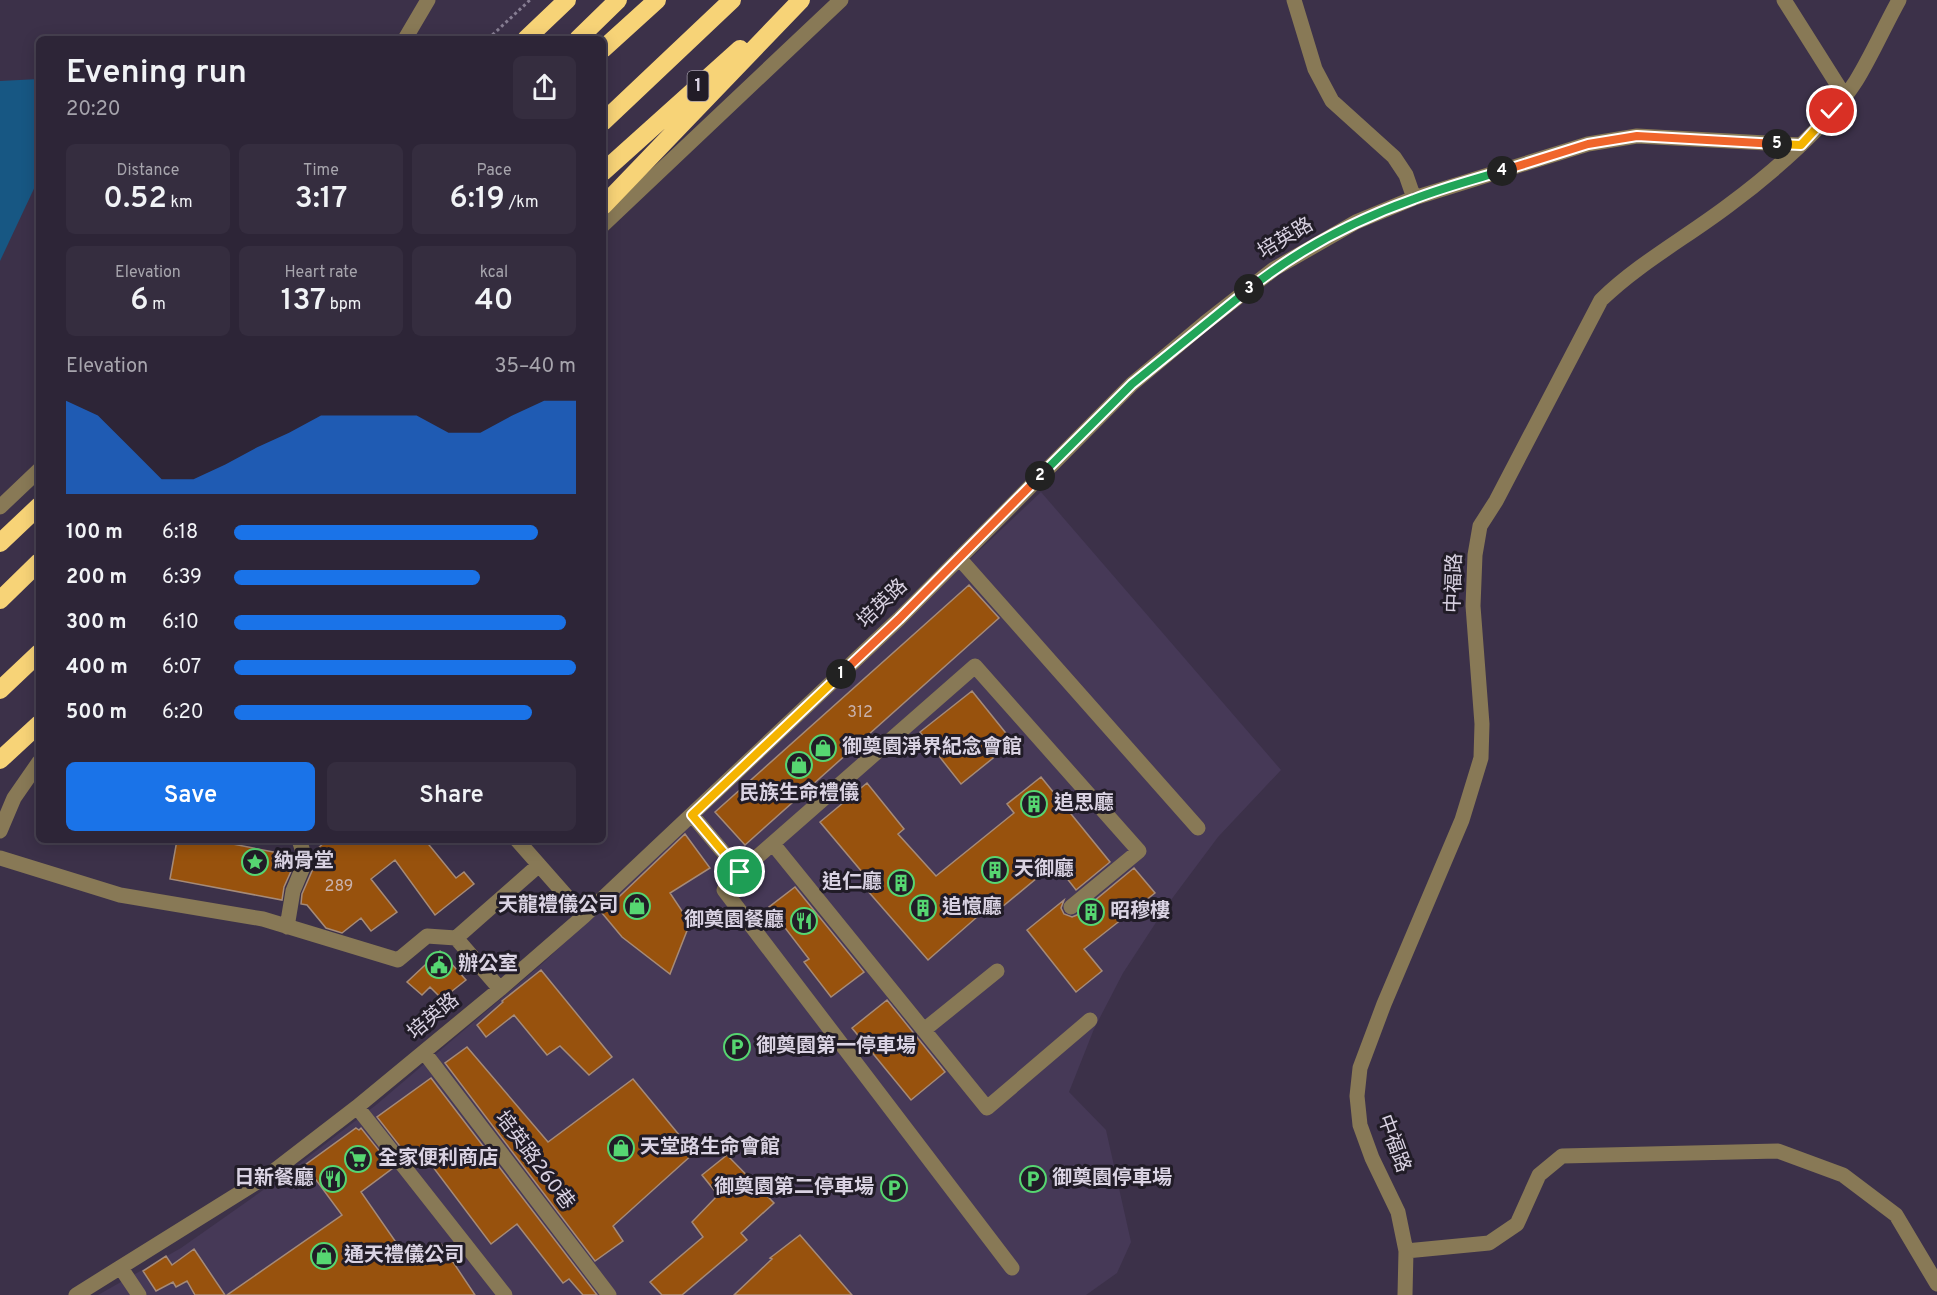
<!DOCTYPE html>
<html lang="en">
<head>
<meta charset="utf-8">
<style>
  :root { --surface:#2d2537; --page:#352d3f; --text:#f1f3f6; --muted:#a7a5ad; --line:#484252; --accent:#1a73e8 }
  body { margin:0; font-family:Overpass,"Noto Sans TC",sans-serif; background:var(--page); color:var(--text); height:100vh; display:flex; flex-direction:column; font-size:22px; white-space:nowrap }
  * { box-sizing:border-box; margin:0 }
  p { font-size:20px; color:var(--muted) }
  .icon { flex:none; width:33px; height:33px; fill:none; stroke:currentColor; stroke-width:2; stroke-linecap:round; stroke-linejoin:round }
  .map { position:relative; flex:1; overflow:hidden }
  .sheet { position:absolute; left:36px; top:36px; width:570px; height:807px; display:flex; flex-direction:column; background:var(--surface); border-radius:9px; box-shadow:0 3px 15px #0003,0 0 0 2px var(--line) }
  .sheet>* { flex:none }
  .pin { position:absolute; display:grid; place-items:center; width:51px; height:51px; color:#fff; margin:-26px; border:3px solid #fff; border-radius:50%; box-shadow:0 2px 6px #0007 }
  .km { position:absolute; width:30px; height:30px; margin:-15px; border-radius:50%; background:#222; color:#fff; font-size:16px; line-height:30px; text-align:center }
  .round { display:grid; place-items:center; flex:none; width:63px; height:63px; border-radius:9px; background:var(--page) }
  .overview { display:flex; align-items:center; justify-content:space-between; height:102px; padding:0 30px }
  h1 { font-size:33px; font-weight:600; line-height:45px }
  .metrics { display:grid; grid-template-columns:repeat(3,1fr); gap:9px; height:102px; padding:6px 30px }
  .metrics div { display:grid; align-content:center; border-radius:9px; background:var(--page); text-align:center }
  .metrics b { font-size:30px; font-weight:600 }
  .metrics small { font-size:16px; font-weight:400 }
  .metrics p { font-size:16px }
  .chart { height:168px; padding:12px 30px }
  .chart p { display:flex; justify-content:space-between }
  .chart svg { width:100%; height:108px; margin-top:6px; fill:var(--accent); opacity:.7 }
  .primary-button { display:flex; gap:12px; margin-top:auto; padding:12px 30px }
  .primary-button a { flex:1; height:69px; border-radius:9px; background:var(--accent); color:#fff; font-size:24px; font-weight:600; line-height:69px; text-align:center }
  .primary-button a+a { background:var(--page); color:var(--text) }
  ul { padding:0 30px; list-style:none; font-size:20px }
  li { display:grid; grid-template-columns:96px 72px 1fr; align-items:center; height:45px }
  li i { height:15px; border-radius:8px; background:var(--accent) }
  .map>svg:first-child { display:block }
</style>
</head>
<body>
<div class="map">
<svg width="1937" height="1295" viewBox="0 0 1937 1295">
  <rect width="100%" height="100%" fill="#3c3149"/>
  <path fill="#463957" d="M1041,492L1281,770L1218,837L1168,904L1123,973L1094,1029L1069,1092L1106,1130L1131,1242L1117,1273L1086,1295H98L181,1248L286,1174L376,1105L543,963Z"/>
  <path fill="#175783" d="M39,79V178L0,261V81Z"/>
  <path fill="#98520d" stroke="#a68b78" stroke-width="1.5" d="M969,585L999,618L745,845L715,812Z
    M972,691L1013,742L961,784L920,732Z
    M1041,777L1110,862L1076,890L1055,863L990,917L985,910L928,960L867,890L873,885L820,822L867,783L904,829L898,834L936,876L1014,813L1007,804Z
    M685,834L710,868L670,893L690,923L670,974L622,937L602,913Z
    M177,840H212L294,856L296,860L284,887L282,900L170,879Z
    M327,840H425L456,878L464,872L474,884L435,915L395,860L371,879L397,912L371,931L361,918L342,933L326,928L307,905L301,904L302,894L315,864L314,852Z
    M1134,868L1155,893L1084,949L1102,971L1076,992L1027,930L1064,900L1061,908L1064,914L1072,917L1077,915Z
    M795,887L864,972L831,997L804,962L809,959L769,907Z
    M440,951L466,980L442,999L430,987L422,995L407,982Z
    M541,970L612,1057L589,1075L560,1046L547,1055L514,1015L486,1037L477,1025L503,1002L502,1001Z
    M887,1000L945,1072L911,1100L852,1028Z
    M467,1047L548,1142L633,1079L694,1153L613,1226L623,1241L595,1261L445,1063Z
    M431,1078L597,1295H583L569,1279L563,1283L517,1224L491,1244L427,1159L416,1167L377,1117Z
    M356,1128L359,1130L361,1128L393,1168L361,1192L411,1264L441,1244L475,1295H227L342,1215L305,1165Z
    M727,1155L774,1203L741,1233L747,1240L682,1295H662L650,1282L703,1237L692,1222L718,1195L702,1175Z
    M800,1235L852,1295H734L772,1259L770,1258Z
    M194,1249L225,1295H195L187,1281L176,1287L173,1282L156,1291L143,1271L166,1256L172,1265Z"/>
  <g fill="none" stroke-linecap="round" stroke-linejoin="round">
    <path stroke="#877e93" stroke-width="3" stroke-dasharray="3 3" stroke-linecap="butt" d="M488,39L530,0"/>
    <path stroke="#887956" stroke-width="15" d="M1294,0L1315,69L1332,101L1394,157L1406,175L1414,198
      M1784,0L1844,95
      M405,39L428,0
      M603,225L841,0
      M0,507L39,470
      M959,558L1198,828
      M692,815L740,872
      M0,831L14,798L39,762
      M517,840L584,916
      M773,844L987,1108L1090,1020
      M0,858L120,895L263,919L398,960L427,936L456,938L500,989
      M287,927L293,891L306,860L299,840
      M456,938L539,865
      M924,1030L997,971
      M424,1052L609,1295
      M357,1107L505,1295
      M1406,1251L1489,1243L1517,1224L1539,1175L1562,1156L1778,1151L1843,1175L1896,1215L1937,1284
      M121,1268L139,1295
      M1012,1268L724,890L740,872L975,666L1139,851L1071,907
      M76,1295L270,1174L357,1107L500,989L584,916L899,619L1132,384L1205,323L1274,269L1356,222L1414,198L1588,144L1637,136L1801,145
      M1405,1295L1406,1251L1398,1212L1372,1158L1360,1125L1357,1096L1360,1068L1384,1004L1462,820L1481,758L1482,724L1473,606L1475,555L1480,526L1496,501L1601,300C1639,263 1687,237 1729,205C1772,173 1827,126 1856,81C1872,55 1884,27 1899,0"/>
    <path stroke="#f7d377" stroke-width="18" d="M526,39L567,0
      M578,39L618,0
      M603,49L657,0
      M603,122L732,0
      M603,172L740,49
      M603,206L801,0
      M0,543L39,506
      M0,600L39,562
      M0,690L39,653
      M0,760L39,724"/>
  </g>
  <g fill="none" stroke-linecap="round" stroke-linejoin="round">
    <defs>
      <path id="split-1" d="M740,872L692,815L841,674"/>
      <path id="split-2" d="M841,674L899,619L1040,476"/>
      <path id="split-3" d="M1040,476L1132,384L1249,289"/>
      <path id="split-4" d="M1249,289C1298,250 1355,220 1414,199C1442,188 1472,180 1502,171"/>
      <path id="split-5" d="M1502,171L1588,144L1637,136L1777,144"/>
      <path id="split-6" d="M1777,144L1801,145L1832,111"/>
    </defs>
    <use href="#split-1" stroke="#fff" stroke-width="12"/>
    <use href="#split-2" stroke="#fff" stroke-width="12"/>
    <use href="#split-3" stroke="#fff" stroke-width="12"/>
    <use href="#split-4" stroke="#fff" stroke-width="12"/>
    <use href="#split-5" stroke="#fff" stroke-width="12"/>
    <use href="#split-6" stroke="#fff" stroke-width="12"/>
    <use href="#split-1" stroke="#f5b400" stroke-width="8"/>
    <use href="#split-2" stroke="#f0652b" stroke-width="8"/>
    <use href="#split-3" stroke="#22a559" stroke-width="8"/>
    <use href="#split-4" stroke="#22a559" stroke-width="8"/>
    <use href="#split-5" stroke="#f0652b" stroke-width="8"/>
    <use href="#split-6" stroke="#f5b400" stroke-width="8"/>
  </g>
  <defs>
    <symbol id="shop-ring" viewBox="-11 -11 22 22"><circle r="9.5" fill="#211c27" stroke="#56d671" stroke-width="1.5"/><path d="M-5-2.5h2.3a2.7 3.5 0 0 1 5.4 0H5L5.5 6h-11ZM-1.5-2.5h3a1.5 2.3 0 0 0-3 0Z" fill="#56d671"/></symbol>
    <symbol id="building-ring" viewBox="-11 -11 22 22"><circle r="9.5" fill="#211c27" stroke="#56d671" stroke-width="1.5"/><path d="M-4-6H4V6H1V3H-1V6H-4ZM-2.5-4.3h1.7v1.8h-1.7ZM.8-4.3h1.7v1.8H.8ZM-2.5-1h1.7V.8h-1.7ZM.8-1h1.7V.8H.8Z" fill="#56d671"/></symbol>
    <symbol id="sight-ring" viewBox="-11 -11 22 22"><circle r="9.5" fill="#211c27" stroke="#56d671" stroke-width="1.5"/><path d="M0-6L1.8-2.2L6-1.7L2.9 1.2L3.7 5.4L0 3.3L-3.7 5.4L-2.9 1.2L-6-1.7L-1.8-2.2Z" fill="#56d671"/></symbol>
    <symbol id="restaurant-ring" viewBox="-11 -11 22 22"><circle r="9.5" fill="#211c27" stroke="#56d671" stroke-width="1.5"/><path d="M-5-6h1v4h1v-4h1v4h1v-4h1v5L-1.5 .5V6h-2V.5L-5-1ZM5-6V6H3V1.5H1.5Q1.5-4 5-6Z" fill="#56d671"/></symbol>
    <symbol id="civic-ring" viewBox="-11 -11 22 22"><circle r="9.5" fill="#211c27" stroke="#56d671" stroke-width="1.5"/><path d="M-.6-6.5H3V-4.5H.6V-3L4-1V1h2V6H-6V1h2V-1L-.6-3ZM-1.2 2.5V6h2.4V2.5Z" fill="#56d671"/></symbol>
    <symbol id="parking-ring" viewBox="-11 -11 22 22"><circle r="9.5" fill="#211c27" stroke="#56d671" stroke-width="1.5"/><path d="M-3.5-5.5H1a3.5 3.5 0 0 1 0 7H-1V5.5H-3.5ZM-1-3.4V-.6H.8a1.4 1.4 0 0 0 0-2.8Z" fill="#56d671"/></symbol>
    <symbol id="supermarket-ring" viewBox="-11 -11 22 22"><circle r="9.5" fill="#211c27" stroke="#56d671" stroke-width="1.5"/><path d="M-6-5.5h2.5l.6 2H6L4.5 2H-2.5L-4.4-4H-6ZM-1.5 3.2a1.3 1.3 0 1 0 .1 0ZM3 3.2a1.3 1.3 0 1 0 .1 0Z" fill="#56d671"/></symbol>
  </defs>
  <g fill-rule="evenodd">
    <use href="#shop-ring" x="808" y="733" width="30" height="30"/>
    <use href="#shop-ring" x="784" y="750" width="30" height="30"/>
    <use href="#building-ring" x="1019" y="789" width="30" height="30"/>
    <use href="#sight-ring" x="240" y="847" width="30" height="30"/>
    <use href="#building-ring" x="980" y="855" width="30" height="30"/>
    <use href="#building-ring" x="886" y="868" width="30" height="30"/>
    <use href="#shop-ring" x="622" y="891" width="30" height="30"/>
    <use href="#building-ring" x="908" y="893" width="30" height="30"/>
    <use href="#building-ring" x="1076" y="897" width="30" height="30"/>
    <use href="#restaurant-ring" x="789" y="906" width="30" height="30"/>
    <use href="#civic-ring" x="424" y="950" width="30" height="30"/>
    <use href="#parking-ring" x="722" y="1032" width="30" height="30"/>
    <use href="#shop-ring" x="606" y="1133" width="30" height="30"/>
    <use href="#supermarket-ring" x="343" y="1144" width="30" height="30"/>
    <use href="#restaurant-ring" x="318" y="1164" width="30" height="30"/>
    <use href="#parking-ring" x="1018" y="1164" width="30" height="30"/>
    <use href="#parking-ring" x="879" y="1173" width="30" height="30"/>
    <use href="#shop-ring" x="309" y="1241" width="30" height="30"/>
  </g>
  <g text-anchor="middle" dominant-baseline="central" stroke-width="6" stroke-linejoin="round" paint-order="stroke">
    <g font-size="16" fill="#c9b2ad">
      <text x="860" y="713">312</text>
      <text x="339" y="887">289</text>
    </g>
    <rect fill="#211c27" stroke="#a29baa" stroke-width="1.5" x="687.5" y="71" width="21" height="30" rx="4.5"/>
    <g font-size="18" font-weight="bold" fill="#d9d2e2">
      <text x="698" y="86">1</text>
    </g>
    <g font-size="20" fill="#d9d2e2" stroke="#211c27">
      <text transform="translate(1286 239) rotate(-31)">培英路</text>
      <text transform="translate(1455 583) rotate(-88)">中福路</text>
      <text transform="translate(883 604) rotate(-44)">培英路</text>
      <text transform="translate(434 1017) rotate(-40)">培英路</text>
      <text transform="translate(1393 1144) rotate(70)">中福路</text>
      <text transform="translate(534 1161) rotate(53)">培英路260巷</text>
    </g>
    <g font-size="20" font-weight="bold" fill="#d9d2e2" stroke="#211c27" text-anchor="start">
      <text x="842" y="748">御奠園淨界紀念會館</text>
      <text x="799" y="794" text-anchor="middle">民族生命禮儀</text>
      <text x="1054" y="804">追思廳</text>
      <text x="274" y="862">納骨堂</text>
      <text x="1014" y="870">天御廳</text>
      <text x="882" y="883" text-anchor="end">追仁廳</text>
      <text x="618" y="906" text-anchor="end">天龍禮儀公司</text>
      <text x="942" y="908">追憶廳</text>
      <text x="1110" y="912">昭穆樓</text>
      <text x="784" y="921" text-anchor="end">御奠園餐廳</text>
      <text x="458" y="965">辦公室</text>
      <text x="756" y="1047">御奠園第一停車場</text>
      <text x="640" y="1148">天堂路生命會館</text>
      <text x="378" y="1159">全家便利商店</text>
      <text x="314" y="1179" text-anchor="end">日新餐廳</text>
      <text x="1052" y="1179">御奠園停車場</text>
      <text x="874" y="1188" text-anchor="end">御奠園第二停車場</text>
      <text x="344" y="1256">通天禮儀公司</text>
    </g>
  </g>
</svg>
<div class="pin" style="left:740px;top:872px;background:#1e9e55"><svg class="icon" aria-label="arrive" viewBox="0 0 24 24"><path d="M6 21V4h12l-3 4 3 4H6"/></svg></div>
<div class="pin" style="left:1832px;top:111px;background:#d93025"><svg class="icon" aria-label="check" viewBox="0 0 24 24"><path d="M5 12l5 5 9-10"/></svg></div>
<b class="km" style="left:841px;top:674px">1</b>
<b class="km" style="left:1040px;top:476px">2</b>
<b class="km" style="left:1249px;top:289px">3</b>
<b class="km" style="left:1502px;top:171px">4</b>
<b class="km" style="left:1777px;top:144px">5</b>
<section class="sheet">
<div class="overview"><div><h1>Evening run</h1><p>20:20</p></div><a class="round"><svg class="icon" aria-label="share" viewBox="0 0 24 24"><path d="M12 15V3M7 8l5-5 5 5M5 13v7h14v-7"/></svg></a></div>
<div class="metrics">
<div><p>Distance</p><b>0.52<small> km</small></b></div>
<div><p>Time</p><b>3:17</b></div>
<div><p>Pace</p><b>6:19<small> /km</small></b></div>
</div>
<div class="metrics">
<div><p>Elevation</p><b>6<small> m</small></b></div>
<div><p>Heart rate</p><b>137<small> bpm</small></b></div>
<div><p>kcal</p><b>40</b></div>
</div>
<div class="chart"><p><span>Elevation</span>35–40 m</p>
<svg viewBox="0 0 160 44" preserveAspectRatio="none"><path d="M0 44V6L10 12L20 25L30 38L40 38L50 32L60 25L70 19L80 12L90 12L100 12L110 12L120 19L130 19L140 12L150 6L160 6V44z"/></svg>
</div>
<ul>
<li><b>100 m</b>6:18<i style="width:89%"></i></li>
<li><b>200 m</b>6:39<i style="width:72%"></i></li>
<li><b>300 m</b>6:10<i style="width:97%"></i></li>
<li><b>400 m</b>6:07<i style="width:100%"></i></li>
<li><b>500 m</b>6:20<i style="width:87%"></i></li>
</ul>
<div class="primary-button"><a>Save</a><a>Share</a></div>
</section>
</div>
</body>
</html>
